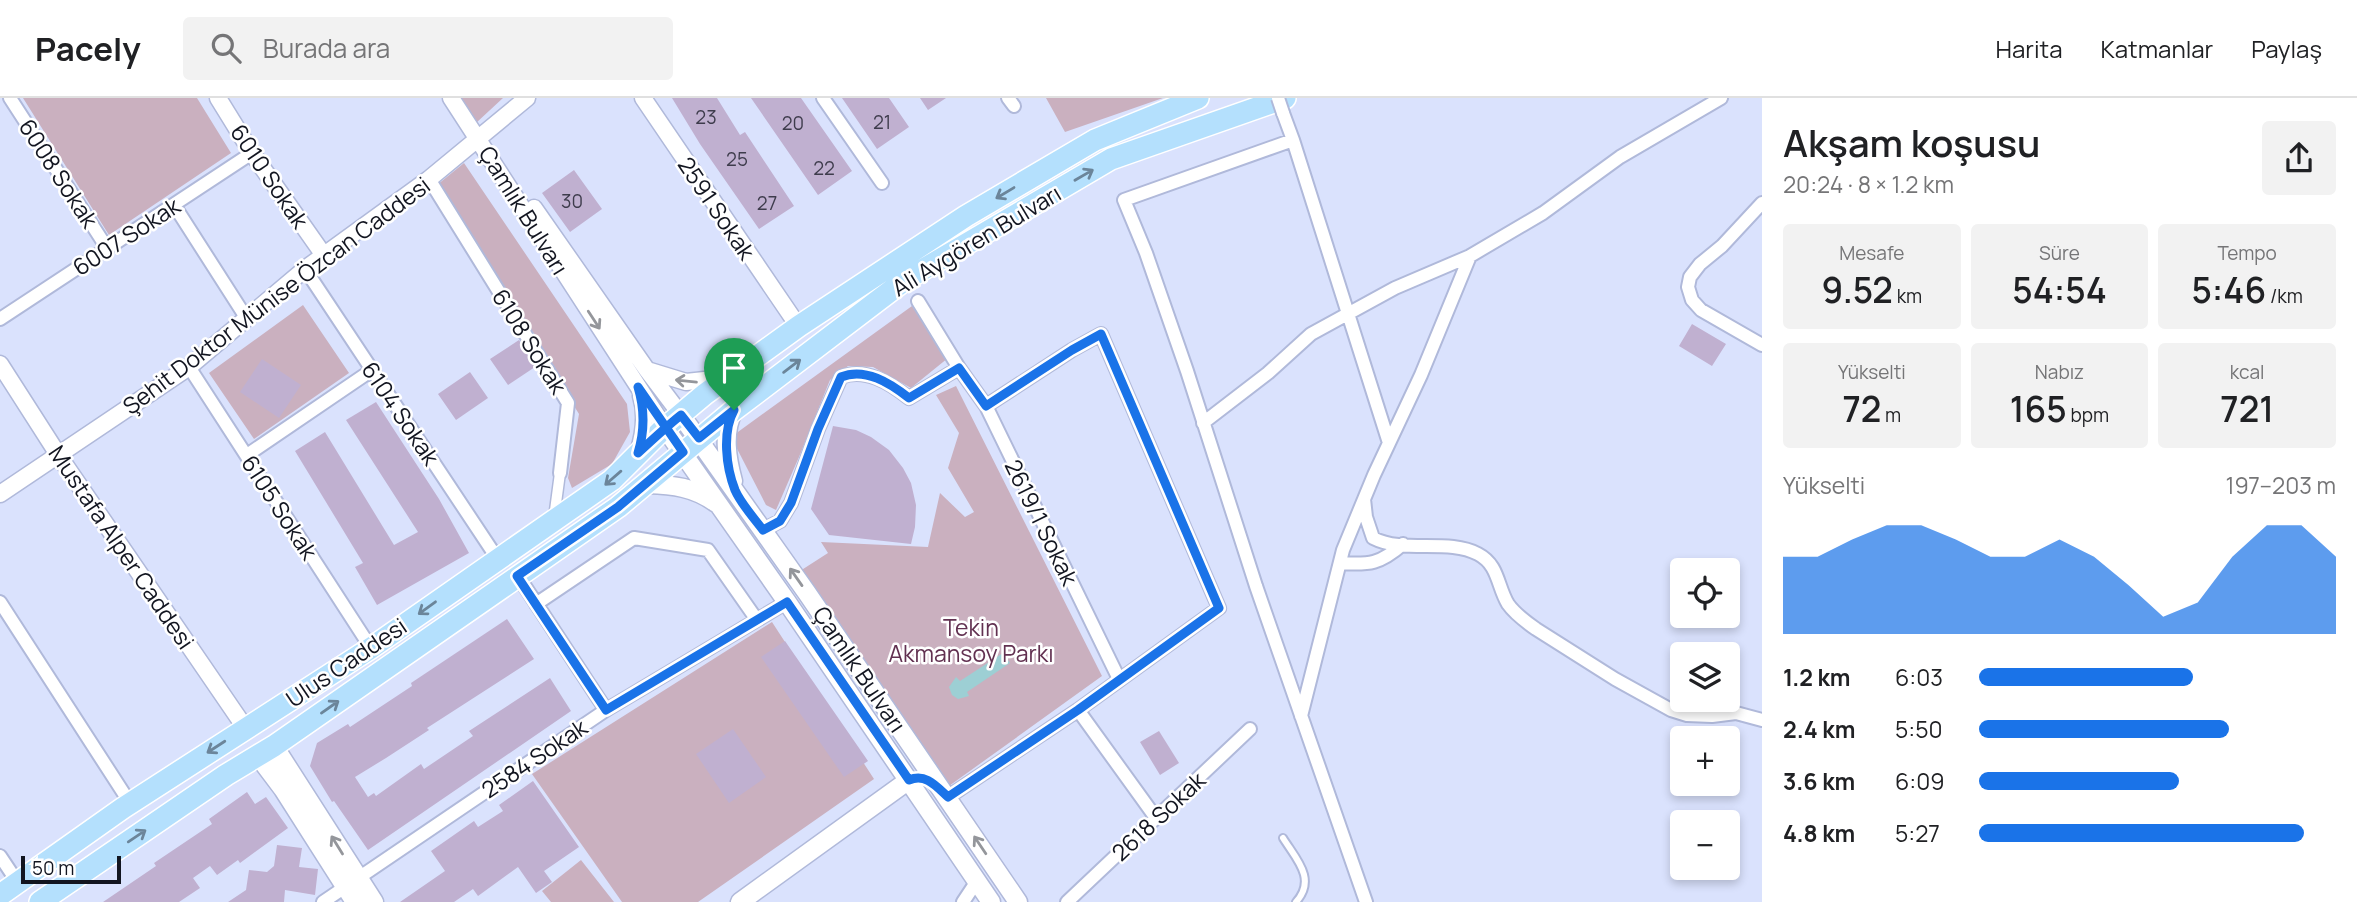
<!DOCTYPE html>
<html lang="tr">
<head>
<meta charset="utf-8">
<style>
  :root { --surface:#fff; --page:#f2f2f2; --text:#202124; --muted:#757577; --line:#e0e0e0; --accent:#1a73e8 }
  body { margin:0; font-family:Manrope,sans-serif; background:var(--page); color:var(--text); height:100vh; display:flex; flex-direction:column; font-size:26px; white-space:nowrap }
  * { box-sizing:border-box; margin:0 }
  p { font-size:23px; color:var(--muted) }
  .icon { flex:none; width:38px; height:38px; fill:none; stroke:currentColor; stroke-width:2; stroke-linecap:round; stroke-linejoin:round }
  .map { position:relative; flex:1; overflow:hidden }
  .details { display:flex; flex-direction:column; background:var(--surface); width:595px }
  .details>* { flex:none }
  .controls { position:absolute; left:1670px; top:460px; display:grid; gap:14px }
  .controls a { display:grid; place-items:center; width:70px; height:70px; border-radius:7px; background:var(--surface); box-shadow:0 4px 10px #0003; font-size:35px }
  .scale { position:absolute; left:21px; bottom:18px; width:100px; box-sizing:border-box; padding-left:7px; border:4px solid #121520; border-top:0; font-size:19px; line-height:24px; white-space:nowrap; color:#121520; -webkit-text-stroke:5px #fff; paint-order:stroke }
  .pin { position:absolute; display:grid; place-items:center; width:60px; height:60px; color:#fff; margin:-72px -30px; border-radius:50% 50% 50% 0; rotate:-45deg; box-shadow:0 0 7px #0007 }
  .pin .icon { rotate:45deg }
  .round { display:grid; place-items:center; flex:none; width:74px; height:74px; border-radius:7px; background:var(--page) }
  .headline { display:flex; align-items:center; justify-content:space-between; height:119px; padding:0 21px }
  h1 { font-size:38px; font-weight:600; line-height:52px }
  .stats { display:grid; grid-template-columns:repeat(3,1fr); gap:10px; height:119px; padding:7px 21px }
  .stats div { display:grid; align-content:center; border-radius:7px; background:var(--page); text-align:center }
  .stats b { font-size:35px; font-weight:600 }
  .stats small { font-size:19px; font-weight:400 }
  .stats p { font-size:19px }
  .chart { height:196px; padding:14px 21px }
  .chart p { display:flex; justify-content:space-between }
  .chart svg { width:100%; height:126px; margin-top:7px; fill:var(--accent); opacity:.7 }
  ul { padding:0 21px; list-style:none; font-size:23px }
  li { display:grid; grid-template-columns:112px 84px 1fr; align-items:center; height:52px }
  li i { height:18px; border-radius:9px; background:var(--accent) }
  header { display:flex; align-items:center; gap:42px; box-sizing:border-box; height:98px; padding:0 35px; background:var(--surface); border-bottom:2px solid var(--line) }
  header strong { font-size:33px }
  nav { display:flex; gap:38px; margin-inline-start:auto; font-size:24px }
  .search { width:490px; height:63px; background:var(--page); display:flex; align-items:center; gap:18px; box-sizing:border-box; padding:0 24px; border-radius:7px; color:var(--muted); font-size:26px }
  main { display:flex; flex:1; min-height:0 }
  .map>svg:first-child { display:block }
</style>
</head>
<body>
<header>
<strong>Pacely</strong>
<div class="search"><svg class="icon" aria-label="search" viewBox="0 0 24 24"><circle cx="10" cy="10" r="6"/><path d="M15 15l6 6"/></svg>Burada ara</div>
<nav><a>Harita</a><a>Katmanlar</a><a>Paylaş</a></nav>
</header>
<main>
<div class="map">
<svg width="1762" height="804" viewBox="0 0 1762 804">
  <rect width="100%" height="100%" fill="#dae2fd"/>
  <path fill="#cab0bf" d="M23,0H197L231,55L109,137Z
    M461,0H503L476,25Z
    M1046,0H1163L1065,34Z
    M464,65L627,306L630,334L612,366L572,390L568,380L579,316L437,87Z
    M303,207L349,275L254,341L209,275Z
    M912,208L948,260L911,290L873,269L848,268L830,282L799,359L776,412L766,407L731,339Z
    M956,288L1102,578L949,688L800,473L828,455L821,444L928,449L940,395L965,419L974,414L948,370L959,335L936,297Z
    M772,524L874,681L698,804H622L532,676Z
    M581,762L614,804H551L542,793Z"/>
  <path fill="#9dcfd4" d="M1003,555L1010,565L967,594L969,598L958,601L952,597L949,589L956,579L960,583Z"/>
  <path fill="#c0b0d0" d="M672,0H717L740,37L745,34L794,108L759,131L700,46Z
    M751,0H801L852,73L818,97Z
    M842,0H889L909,29L877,51Z
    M920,0H946L928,12Z
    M574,72L602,111L570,134L542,95Z
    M1692,226L1726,246L1712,268L1679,248Z
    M519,242L535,269L508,287L490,261Z
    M262,261L301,287L279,320L240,294Z
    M470,274L488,300L456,322L438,296Z
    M376,304L439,401L469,455L377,507L355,469L363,465L295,353L325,334L394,447L418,434L346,322Z
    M833,328L856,332L871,339L889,352L903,370L911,385L916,407L915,429L911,446L829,437L811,411Z
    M507,521L534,561L427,630L429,632L386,660L355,679L368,699L374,695L376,698L421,666L424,671L473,638L469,633L550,580L571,613L368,752L334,703L332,704L310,668L317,645L348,626L350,629L412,588L411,585Z
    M785,543L868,663L844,679L761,559Z
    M733,631L766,679L729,705L696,656Z
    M1159,633L1179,665L1160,677L1140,644Z
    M533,683L579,749L544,773L552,784L536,795L518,769L478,798L473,791L454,804H400L445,773L431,753L474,723L478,729L503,713L499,707Z
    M247,694L255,706L266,699L288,730L240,765L238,762L217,777L210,768L193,780L200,790L179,804H103L156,768L154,765L212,726L209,721Z
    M277,747L302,750L299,769L318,771L315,797L285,792L284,804H228L246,792L249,772L267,774L274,768Z"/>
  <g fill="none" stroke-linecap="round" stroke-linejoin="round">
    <defs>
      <path id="service" d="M1283,740C1296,761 1317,781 1296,804"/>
      <path id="pedestrian" d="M554,420L560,375"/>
      <path id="minor" d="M10,0L107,150
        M823,0L882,85
        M1008,0L1014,8
        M1283,15L1293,42
        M429,81L568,305L560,375
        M1762,105L1722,148L1700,166L1690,179L1688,189L1692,202L1701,212L1762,247
        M174,107L247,221
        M305,171L497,460
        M918,203L959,270L986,308L1119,581
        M0,221L252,55
        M189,269L371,550
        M1203,325L1268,275L1311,236L1395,190L1470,158L1543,115L1620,59L1721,0
        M247,357L372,272
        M1364,401L1366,419L1373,440C1404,456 1448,440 1478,456C1499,467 1497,488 1508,506C1515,516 1526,524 1536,531L1615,581L1671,612L1687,617L1712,618L1736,615L1762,622
        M763,432L780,423L791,405L818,331L841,279C865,269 890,285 909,300L959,270
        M1340,465C1370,467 1380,466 1403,446
        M518,478L606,612
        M0,504L130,705
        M536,506L634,440L708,452L757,522
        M1078,612L1156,720
        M1301,618L1343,452L1374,377L1421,277L1470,158
        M948,699L1078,612L1219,510L1101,236L1072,252L986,308
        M0,758L18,785
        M323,804L606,612L787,504
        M963,804L977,783
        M1067,804L1250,631
        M1366,804L1256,488L1187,273L1146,155L1124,102L1293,42L1389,345"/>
      <path id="tertiary" d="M218,0L252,55L323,156
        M451,0L665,330
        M643,0L792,219
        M534,110L647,272L681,317
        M0,266L59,358L246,631
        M647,272L686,284L723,280
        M638,355C644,336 647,317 641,298
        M0,396L189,269L305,171L429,81L527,0"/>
      <path id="secondary" d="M681,317L807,495L1018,804
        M665,330L787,504L991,804
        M733,383C727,361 722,334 734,312
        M647,386C673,387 694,389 716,405
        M274,648L374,804
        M258,658L283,691L355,804
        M740,804L909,682"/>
      <path id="primary" d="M0,797L123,710L371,550L612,382L661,333L705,296L799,228L966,118L1095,42L1198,0
        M40,804L226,677L274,648L618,409L734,312L905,182L1111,61L1285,0"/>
    </defs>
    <use href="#service" stroke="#b0b9da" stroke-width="10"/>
    <use href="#pedestrian" stroke="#b0b9da" stroke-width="13"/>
    <use href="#minor" stroke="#b0b9da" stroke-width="16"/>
    <use href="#tertiary" stroke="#b0b9da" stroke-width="19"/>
    <use href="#secondary" stroke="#b0b9da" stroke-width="21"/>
    <use href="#primary" stroke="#fff" stroke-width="24"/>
    <use href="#service" stroke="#fff" stroke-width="6"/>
    <use href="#pedestrian" stroke="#fff" stroke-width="10"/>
    <use href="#minor" stroke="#fff" stroke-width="12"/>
    <use href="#tertiary" stroke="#fff" stroke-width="16"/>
    <use href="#secondary" stroke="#fff" stroke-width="18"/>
    <use href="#primary" stroke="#b4e0fd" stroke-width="21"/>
    <defs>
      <path id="minor-bridge" d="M1278,0L1283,15"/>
    </defs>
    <use href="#minor-bridge" stroke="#b0b9da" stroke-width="16" stroke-linecap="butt"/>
    <use href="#minor-bridge" stroke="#fff" stroke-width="12"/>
  </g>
  <defs><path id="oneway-shaft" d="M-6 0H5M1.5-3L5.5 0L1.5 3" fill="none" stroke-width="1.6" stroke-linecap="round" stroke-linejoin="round" transform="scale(1.75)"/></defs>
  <g stroke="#6b859a">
    <use href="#oneway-shaft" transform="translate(1084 77) rotate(-30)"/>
    <use href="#oneway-shaft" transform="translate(1005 95) rotate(149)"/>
    <use href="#oneway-shaft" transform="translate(792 268) rotate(-37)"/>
    <use href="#oneway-shaft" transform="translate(613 380) rotate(139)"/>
    <use href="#oneway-shaft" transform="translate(427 510) rotate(144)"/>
    <use href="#oneway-shaft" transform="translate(330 609) rotate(-35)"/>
    <use href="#oneway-shaft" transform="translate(216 649) rotate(147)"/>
    <use href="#oneway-shaft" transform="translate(137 738) rotate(-34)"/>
  </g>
  <g stroke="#94969b">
    <use href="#oneway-shaft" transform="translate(594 222) rotate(57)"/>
    <use href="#oneway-shaft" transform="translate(686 283) rotate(-174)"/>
    <use href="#oneway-shaft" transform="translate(796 479) rotate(-125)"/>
    <use href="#oneway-shaft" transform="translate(337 747) rotate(-122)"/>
    <use href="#oneway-shaft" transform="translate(980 747) rotate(-124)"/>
  </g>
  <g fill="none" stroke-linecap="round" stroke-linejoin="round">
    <defs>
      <path id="route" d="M734,312L699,340L681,317C666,329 652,342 638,355C645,332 645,312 638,289L683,354L618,409L517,478L606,612L787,504L909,682C926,675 936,688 948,699L1078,612L1219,510L1101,236L1072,252L986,308L959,270L909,300C890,285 865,269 841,279L818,331L791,405L780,423L763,432C754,420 741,406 735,392C726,369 722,334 734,312"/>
    </defs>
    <use href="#route" stroke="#fff" stroke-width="14"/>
    <use href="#route" stroke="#1a73e8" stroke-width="9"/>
  </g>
  <g text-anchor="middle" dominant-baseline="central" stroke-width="5" stroke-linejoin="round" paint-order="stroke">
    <g font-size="19" fill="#3e3c4c">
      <text x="706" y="19">23</text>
      <text x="882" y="24">21</text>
      <text x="793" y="25">20</text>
      <text x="737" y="61">25</text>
      <text x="824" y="70">22</text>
      <text x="572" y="103">30</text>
      <text x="767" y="105">27</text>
    </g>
    <g font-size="23" fill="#121520" stroke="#fff">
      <text transform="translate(59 75) rotate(57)">6008 Sokak</text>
      <text transform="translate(270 78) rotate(56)">6010 Sokak</text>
      <text transform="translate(717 110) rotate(56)">2591 Sokak</text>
      <text transform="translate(524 112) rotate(58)">Çamlık Bulvarı</text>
      <text transform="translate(126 138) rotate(-33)">6007 Sokak</text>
      <text transform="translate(976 142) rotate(-31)">Ali Aygören Bulvarı</text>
      <text transform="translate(276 197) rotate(-37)">Şehit Doktor Münise Özcan Caddesi</text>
      <text transform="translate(530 243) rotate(58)">6108 Sokak</text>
      <text transform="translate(401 315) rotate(56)">6104 Sokak</text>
      <text transform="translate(280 409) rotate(57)">6105 Sokak</text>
      <text transform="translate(1042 424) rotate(64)">2619/1 Sokak</text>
      <text transform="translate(122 449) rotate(56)">Mustafa Alper Caddesi</text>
      <text transform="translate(346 564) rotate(-34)">Ulus Caddesi</text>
      <text transform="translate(860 571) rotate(56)">Çamlık Bulvarı</text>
      <text transform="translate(534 660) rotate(-34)">2584 Sokak</text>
      <text transform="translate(1158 718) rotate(-43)">2618 Sokak</text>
    </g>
    <g font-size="23" fill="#623151" stroke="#fff">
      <text x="971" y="529">Tekin<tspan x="971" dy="26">Akmansoy Parkı</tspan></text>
    </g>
  </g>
</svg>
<div class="controls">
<a><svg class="icon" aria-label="locate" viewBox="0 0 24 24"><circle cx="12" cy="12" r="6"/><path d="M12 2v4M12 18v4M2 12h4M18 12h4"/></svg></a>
<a><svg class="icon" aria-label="layers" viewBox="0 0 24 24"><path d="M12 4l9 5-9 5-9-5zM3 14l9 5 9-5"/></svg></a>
<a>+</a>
<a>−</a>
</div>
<div class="scale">50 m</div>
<div class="pin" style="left:734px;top:312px;background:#1e9e55"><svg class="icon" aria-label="arrive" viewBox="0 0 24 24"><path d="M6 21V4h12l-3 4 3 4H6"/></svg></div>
</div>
<section class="details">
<div class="headline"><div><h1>Akşam koşusu</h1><p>20:24 · 8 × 1.2 km</p></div><a class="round"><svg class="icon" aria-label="share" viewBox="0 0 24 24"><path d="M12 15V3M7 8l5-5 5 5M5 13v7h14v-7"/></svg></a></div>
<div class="stats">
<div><p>Mesafe</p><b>9.52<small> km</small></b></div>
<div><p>Süre</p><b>54:54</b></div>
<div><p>Tempo</p><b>5:46<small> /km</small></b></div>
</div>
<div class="stats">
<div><p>Yükselti</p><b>72<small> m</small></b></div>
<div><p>Nabız</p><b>165<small> bpm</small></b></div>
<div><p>kcal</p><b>721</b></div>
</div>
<div class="chart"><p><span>Yükselti</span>197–203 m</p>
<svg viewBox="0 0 160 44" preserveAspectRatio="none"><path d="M0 44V17L10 17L20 11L30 6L40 6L50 11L60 17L70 17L80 11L90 17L100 27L110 38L120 33L130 17L140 6L150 6L160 17V44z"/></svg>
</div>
<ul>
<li><b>1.2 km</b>6:03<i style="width:60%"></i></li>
<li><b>2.4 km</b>5:50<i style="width:70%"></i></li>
<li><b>3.6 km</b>6:09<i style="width:56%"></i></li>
<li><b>4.8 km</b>5:27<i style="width:91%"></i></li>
</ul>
</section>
</main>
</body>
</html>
